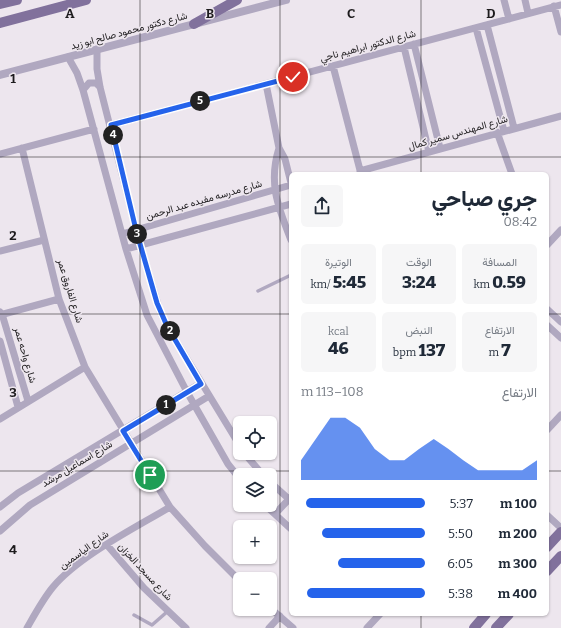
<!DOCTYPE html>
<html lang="ar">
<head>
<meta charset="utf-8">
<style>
  :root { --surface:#fff; --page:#f6f6f7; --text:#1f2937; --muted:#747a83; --accent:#2563eb }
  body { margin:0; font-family:Bitter,Vazirmatn,serif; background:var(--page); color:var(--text); direction:rtl; height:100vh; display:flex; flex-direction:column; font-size:15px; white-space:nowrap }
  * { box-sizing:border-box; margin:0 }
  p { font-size:13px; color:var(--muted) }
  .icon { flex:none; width:22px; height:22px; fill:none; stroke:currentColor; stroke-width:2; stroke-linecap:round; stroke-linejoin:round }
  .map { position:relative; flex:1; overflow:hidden; direction:ltr }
  .details { position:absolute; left:289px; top:172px; width:260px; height:444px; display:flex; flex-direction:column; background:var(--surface); border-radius:6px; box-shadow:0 1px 3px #0004; direction:rtl }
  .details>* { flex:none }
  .tools { position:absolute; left:233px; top:416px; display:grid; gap:8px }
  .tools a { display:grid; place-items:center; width:44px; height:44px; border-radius:6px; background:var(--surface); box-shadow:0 1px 3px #0004; font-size:20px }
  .pin { position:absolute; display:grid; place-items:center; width:34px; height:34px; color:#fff; margin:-17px; border:2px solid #fff; border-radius:50%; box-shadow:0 1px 4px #0007 }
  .km { position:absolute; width:20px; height:20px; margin:-10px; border-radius:50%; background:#222; color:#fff; font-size:11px; line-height:20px; text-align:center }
  .round { display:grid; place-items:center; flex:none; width:42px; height:42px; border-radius:6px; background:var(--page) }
  .headline { display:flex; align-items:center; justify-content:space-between; height:68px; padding:0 12px }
  h1 { font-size:22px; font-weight:800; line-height:30px }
  .figures { display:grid; grid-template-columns:repeat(3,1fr); gap:6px; height:68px; padding:4px 12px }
  .figures div { display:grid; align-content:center; border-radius:6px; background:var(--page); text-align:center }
  .figures b { font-size:17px; font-weight:800 }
  .figures small { font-size:11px; font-weight:400 }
  .figures p { font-size:11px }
  .chart { height:112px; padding:8px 12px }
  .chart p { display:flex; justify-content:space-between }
  .chart svg { width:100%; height:72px; margin-top:4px; fill:var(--accent); opacity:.7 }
  ul { padding:0 12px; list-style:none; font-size:13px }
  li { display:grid; grid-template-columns:64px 48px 1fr; align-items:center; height:30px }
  li i { height:10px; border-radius:5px; background:var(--accent) }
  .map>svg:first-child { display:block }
</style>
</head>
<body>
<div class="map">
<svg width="561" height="628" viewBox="0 0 561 628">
  <rect width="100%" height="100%" fill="#ede6ee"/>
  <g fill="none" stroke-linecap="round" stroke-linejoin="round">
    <path stroke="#b0a8c0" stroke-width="3.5" d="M258,291L291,275
      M134,615L152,625L168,611"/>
    <path stroke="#b0a8c0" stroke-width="7" d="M504,0L509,19
      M525,0L528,13
      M554,6L561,32
      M487,25L514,128
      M476,28L504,131
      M414,44L440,148
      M404,47L429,152
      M97,49V69L100,87L140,245L160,311L167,326L240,446
      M68,57L77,73L83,90L126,249L147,315L187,392L228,464L240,479
      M333,66L361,174
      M266,84L279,148L285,159L291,183
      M83,90L89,83H96L100,87
      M111,125L561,5
      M497,132L512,174
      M22,148L59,299L85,367L170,507L205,546L240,581
      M279,148C268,183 278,207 291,240
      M0,154L94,129
      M360,171L561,116
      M122,234L291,185
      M547,245L561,230
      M126,249L291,204
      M0,251L44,240
      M547,309L561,322
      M0,312L2,314L28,401
      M0,315L59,299
      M547,325L561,338
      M0,341L18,407
      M0,419L85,367
      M547,430L561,415
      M244,453L263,475
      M270,482L291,501
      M265,505L291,529
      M0,507L18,493L201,383
      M275,514L291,497
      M547,515L561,528
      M0,531L30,505L209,396
      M107,545L144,588L186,628
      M270,608L293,628
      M27,628C35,614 43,599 53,587C79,556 135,528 170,507
      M269,628L280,616
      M367,628L380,614"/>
    <path stroke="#b0a8c0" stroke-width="8" d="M0,75L286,0"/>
    <path stroke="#81719c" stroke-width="10" d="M0,4L17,0
      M0,23L86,0
      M194,24L237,0
      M547,547L561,532
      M547,571L561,556
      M474,628L486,614
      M496,628L509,614"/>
  </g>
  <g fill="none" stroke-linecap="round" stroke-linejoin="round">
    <defs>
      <path id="route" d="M150,475L123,431L201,384L167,326L157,303L136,230L111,125L293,77"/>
    </defs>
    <use href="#route" stroke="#fff" stroke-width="8"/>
    <use href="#route" stroke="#2563eb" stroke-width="5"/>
  </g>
  <path fill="none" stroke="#1d1b1d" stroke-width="1" stroke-opacity="0.55" d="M140,0V628M280,0V628M421,0V174M0,157H561M0,314H291M547,314H561M0,471H291M547,471H561M421,614V628"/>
  <g text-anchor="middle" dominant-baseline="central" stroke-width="3" stroke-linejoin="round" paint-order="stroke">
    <g font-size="10" fill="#1d1b1d" stroke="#ede6ee">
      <text transform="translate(129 31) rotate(-15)">شارع دكتور محمود صالح ابو زيد</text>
      <text transform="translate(368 46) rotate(-15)">شارع الدكتور ابراهيم ناجي</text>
      <text transform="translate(458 133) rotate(-16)">شارع المهندس سمير كمال</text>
      <text transform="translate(204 200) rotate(-16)">شارع مدرسه مفيده عبد الرحمن</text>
      <text transform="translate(70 291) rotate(73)">شارع الفاروق عمر</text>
      <text transform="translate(25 355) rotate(74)">شارع واحه عمر</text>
      <text transform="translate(77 464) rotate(-31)">شارع اسماعيل مرشد</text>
      <text transform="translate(84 550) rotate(-36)">شارع الياسمين</text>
      <text transform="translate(145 572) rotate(47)">شارع مسجد الخزان</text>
    </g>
  </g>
  <g font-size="13" text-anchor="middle" font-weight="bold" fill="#1d1b1d" stroke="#ede6ee" stroke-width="3" stroke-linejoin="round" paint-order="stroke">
    <text x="70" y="18">A</text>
    <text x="210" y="18">B</text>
    <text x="351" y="18">C</text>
    <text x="491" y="18">D</text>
    <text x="13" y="83">1</text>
    <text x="13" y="240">2</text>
    <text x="13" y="397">3</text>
    <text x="13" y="554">4</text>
  </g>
</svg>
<div class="tools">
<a><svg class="icon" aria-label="locate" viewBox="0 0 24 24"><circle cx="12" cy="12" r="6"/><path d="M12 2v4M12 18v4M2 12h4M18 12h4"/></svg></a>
<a><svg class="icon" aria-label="layers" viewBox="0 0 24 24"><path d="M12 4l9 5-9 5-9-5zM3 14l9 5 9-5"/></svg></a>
<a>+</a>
<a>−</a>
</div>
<div class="pin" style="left:150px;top:475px;background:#1e9e55"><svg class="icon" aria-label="arrive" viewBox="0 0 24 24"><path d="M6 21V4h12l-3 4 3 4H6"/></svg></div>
<div class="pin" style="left:293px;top:77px;background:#d93025"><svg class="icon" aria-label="check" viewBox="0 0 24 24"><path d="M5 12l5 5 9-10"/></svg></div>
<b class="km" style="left:166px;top:405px">1</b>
<b class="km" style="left:170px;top:331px">2</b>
<b class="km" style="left:137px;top:234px">3</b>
<b class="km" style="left:113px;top:135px">4</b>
<b class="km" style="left:200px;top:101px">5</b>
<section class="details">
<div class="headline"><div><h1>جري صباحي</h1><p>08:42</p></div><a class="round"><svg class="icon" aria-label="share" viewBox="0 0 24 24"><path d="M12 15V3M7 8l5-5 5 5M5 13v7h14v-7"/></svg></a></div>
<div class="figures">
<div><p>المسافة</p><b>0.59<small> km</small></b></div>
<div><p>الوقت</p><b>3:24</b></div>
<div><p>الوتيرة</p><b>5:45<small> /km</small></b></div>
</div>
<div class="figures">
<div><p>الارتفاع</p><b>7<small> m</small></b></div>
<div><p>النبض</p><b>137<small> bpm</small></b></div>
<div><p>kcal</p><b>46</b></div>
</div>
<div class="chart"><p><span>الارتفاع</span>108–113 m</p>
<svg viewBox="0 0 160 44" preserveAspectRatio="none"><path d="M0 44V32L10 19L20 6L30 6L40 12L50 25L60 32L70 32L80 25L90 19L100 25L110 32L120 38L130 38L140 38L150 38L160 32V44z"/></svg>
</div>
<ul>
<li><b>100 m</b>5:37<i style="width:96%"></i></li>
<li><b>200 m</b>5:50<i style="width:83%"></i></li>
<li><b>300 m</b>6:05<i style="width:70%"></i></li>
<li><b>400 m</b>5:38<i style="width:95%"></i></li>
</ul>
</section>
</div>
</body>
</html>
